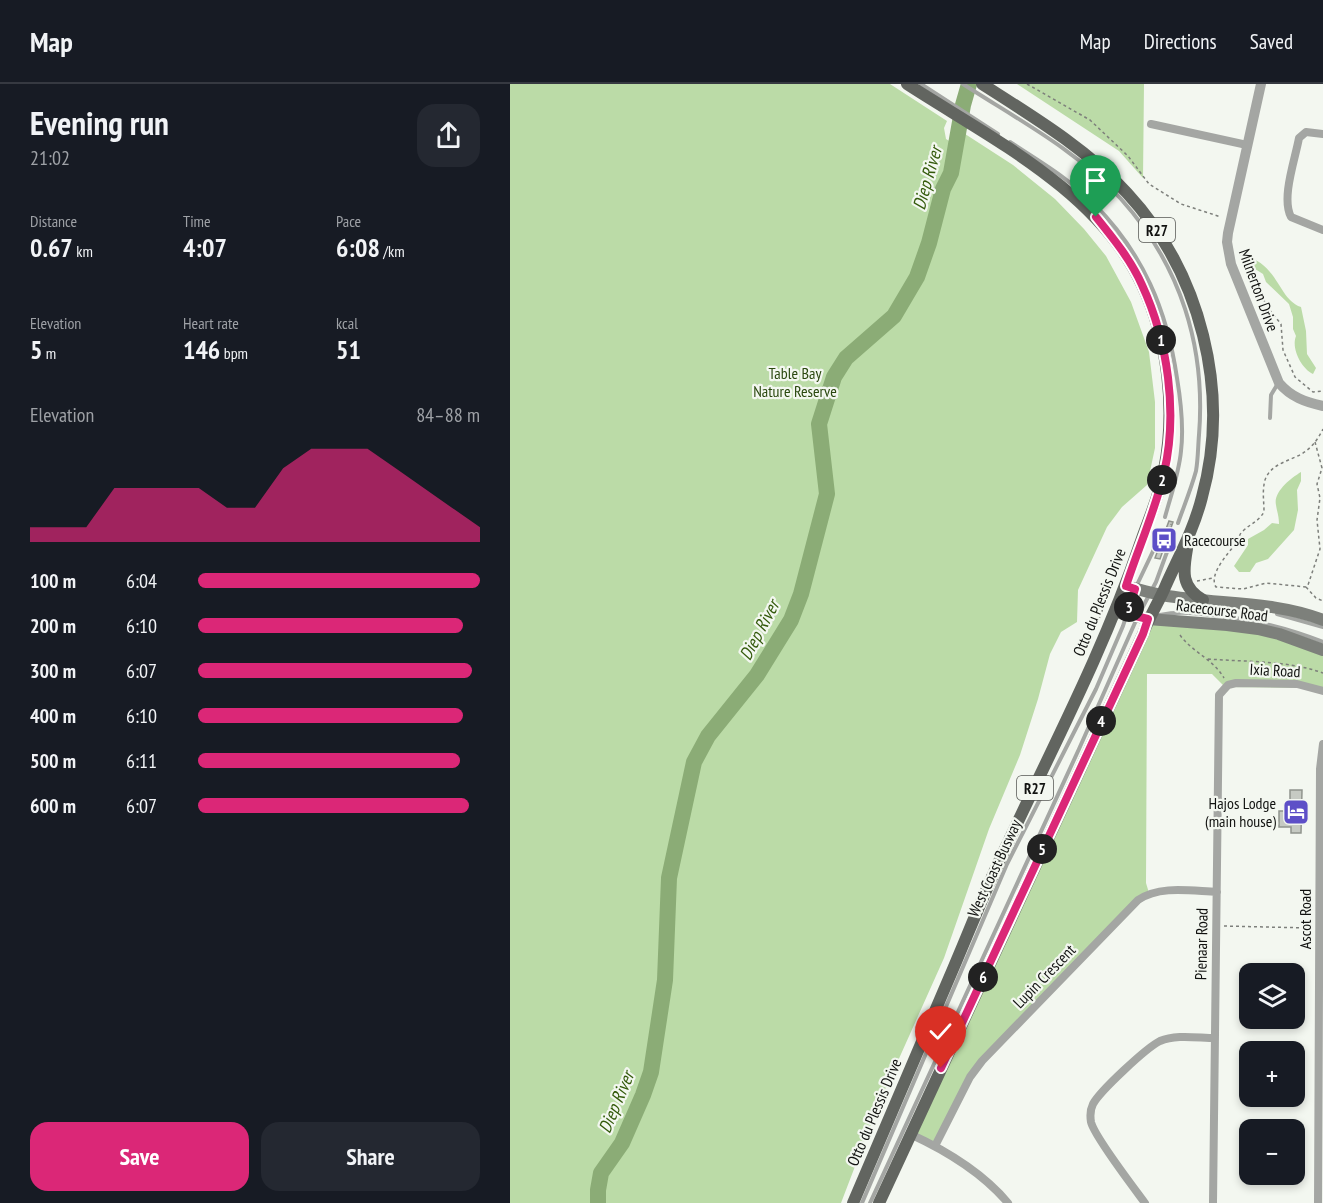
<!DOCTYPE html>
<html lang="en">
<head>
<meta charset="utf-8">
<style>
  :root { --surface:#171b24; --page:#242831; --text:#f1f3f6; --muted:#9ea1a6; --line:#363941; --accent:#db2777 }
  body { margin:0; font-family:"PT Sans Narrow",sans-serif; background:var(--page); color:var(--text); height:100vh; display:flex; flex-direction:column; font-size:22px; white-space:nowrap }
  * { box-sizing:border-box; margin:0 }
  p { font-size:20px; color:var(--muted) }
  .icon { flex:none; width:33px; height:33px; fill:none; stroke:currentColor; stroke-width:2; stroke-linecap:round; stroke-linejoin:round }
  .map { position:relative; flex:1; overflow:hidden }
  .panel { display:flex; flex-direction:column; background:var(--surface); width:510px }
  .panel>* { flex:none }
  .tools { position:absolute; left:729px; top:879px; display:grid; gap:12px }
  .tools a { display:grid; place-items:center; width:66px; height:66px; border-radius:12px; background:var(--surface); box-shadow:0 3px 9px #0003; font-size:30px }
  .pin { position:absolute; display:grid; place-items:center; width:51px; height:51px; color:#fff; margin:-62px -26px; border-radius:50% 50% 50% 0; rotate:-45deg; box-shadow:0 0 6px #0007 }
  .pin .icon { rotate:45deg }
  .km { position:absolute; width:30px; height:30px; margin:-15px; border-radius:50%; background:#222; color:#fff; font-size:16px; line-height:30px; text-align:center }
  .round { display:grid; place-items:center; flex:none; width:63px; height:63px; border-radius:18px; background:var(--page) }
  .headline { display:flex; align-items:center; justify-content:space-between; height:102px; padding:0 30px }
  h1 { font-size:33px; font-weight:600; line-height:45px }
  .figures { display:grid; grid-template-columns:repeat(3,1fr); gap:9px; height:102px; padding:6px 30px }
  .figures div { display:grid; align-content:center }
  .figures b { font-size:26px; font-weight:600 }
  .figures small { font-size:16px; font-weight:400 }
  .figures p { font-size:16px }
  .chart { height:168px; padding:12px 30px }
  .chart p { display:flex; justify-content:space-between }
  .chart svg { width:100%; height:108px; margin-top:6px; fill:var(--accent); opacity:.7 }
  .button { display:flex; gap:12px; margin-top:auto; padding:12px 30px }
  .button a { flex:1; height:69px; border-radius:18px; background:var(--accent); color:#fff; font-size:24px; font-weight:600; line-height:69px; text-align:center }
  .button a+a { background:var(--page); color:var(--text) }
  ul { padding:0 30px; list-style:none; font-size:20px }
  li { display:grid; grid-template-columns:96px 72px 1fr; align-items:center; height:45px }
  li i { height:15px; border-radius:8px; background:var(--accent) }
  header { display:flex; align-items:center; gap:36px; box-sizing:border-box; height:84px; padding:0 30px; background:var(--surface); border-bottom:2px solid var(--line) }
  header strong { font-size:28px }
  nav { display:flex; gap:33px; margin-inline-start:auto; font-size:21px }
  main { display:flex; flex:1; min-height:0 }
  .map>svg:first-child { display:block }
</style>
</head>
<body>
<header>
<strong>Map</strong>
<nav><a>Map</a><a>Directions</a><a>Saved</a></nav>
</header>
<main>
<section class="panel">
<div class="headline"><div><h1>Evening run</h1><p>21:02</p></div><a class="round"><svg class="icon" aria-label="share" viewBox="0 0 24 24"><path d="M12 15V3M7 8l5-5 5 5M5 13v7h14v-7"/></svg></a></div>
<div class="figures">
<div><p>Distance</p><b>0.67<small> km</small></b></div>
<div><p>Time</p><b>4:07</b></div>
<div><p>Pace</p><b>6:08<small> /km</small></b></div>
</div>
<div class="figures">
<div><p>Elevation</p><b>5<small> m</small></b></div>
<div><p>Heart rate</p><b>146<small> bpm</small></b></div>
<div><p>kcal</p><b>51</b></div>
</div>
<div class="chart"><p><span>Elevation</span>84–88 m</p>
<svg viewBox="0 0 160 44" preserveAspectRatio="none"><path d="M0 44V38L10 38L20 38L30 22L40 22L50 22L60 22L70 30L80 30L90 14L100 6L110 6L120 6L130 14L140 22L150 30L160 38V44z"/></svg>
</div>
<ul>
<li><b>100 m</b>6:04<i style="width:100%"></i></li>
<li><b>200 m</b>6:10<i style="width:94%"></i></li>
<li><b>300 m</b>6:07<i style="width:97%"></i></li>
<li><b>400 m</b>6:10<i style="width:94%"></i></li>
<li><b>500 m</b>6:11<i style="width:93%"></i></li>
<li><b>600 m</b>6:07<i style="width:96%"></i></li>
</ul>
<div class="button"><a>Save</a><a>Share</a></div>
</section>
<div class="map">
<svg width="813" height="1119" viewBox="0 0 813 1119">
  <rect width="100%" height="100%" fill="#f3f7f0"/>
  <path fill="#bbdba7" d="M0,0H380L437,37L434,44L436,55L451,64L452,48L503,81L545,115L574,145L596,172L621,218L639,268L645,318V364L637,401L612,423L597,443L568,506L567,538L551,548L540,570L528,615L510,671L479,745L434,874L370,1017L331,1119H0Z
    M507,0H634L633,94L609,67Z
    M733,171C770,181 767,214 791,223L796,247L797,270L806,284L803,290C791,284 781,264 786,252L783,245V233L779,220L756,198L753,190L742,183Z
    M791,388V397L787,406L788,426L784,446L758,475L746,479L740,488H729L724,482L738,461V455L754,446L762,439L769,440C769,432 767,428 766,421C763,408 781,394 791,388Z
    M638,535L717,541L813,566V607L803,604L715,603L702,590H637L636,799L639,809L472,977L425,1062L400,1050Z"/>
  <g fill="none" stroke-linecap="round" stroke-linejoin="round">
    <path stroke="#8bac76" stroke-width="16" d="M88,1119V1106L91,1089L112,1059L133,1011L141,988L155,896L159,794L184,678L198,652L247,591L281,536L291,510L317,410L309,340L324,293L336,274L384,232L407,193L419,159L433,105L441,89L453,21L459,0"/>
  </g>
  <path fill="#c6cac3" stroke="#90948d" stroke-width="1.5" d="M659,437L663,438L650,475L645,474Z
    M780,706H792L791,749H781V743H769V727H777V732H782V728H780Z"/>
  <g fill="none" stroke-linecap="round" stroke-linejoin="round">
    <path stroke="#7d7f7b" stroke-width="1.5" stroke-dasharray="3 3" stroke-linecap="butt" d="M517,0L580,36L618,72L639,100L671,120L711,133
      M729,169L737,179L738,191L742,197L748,205L758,224L771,240L773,266L785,293L803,308L813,307
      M805,358L812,384L807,400L810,414L807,436L810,465L798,501L796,503L756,499L733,505L706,503C698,490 719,469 726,459C729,455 729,450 733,447C741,439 747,439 754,428C754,417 752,407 755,396C761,378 783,377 796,367C804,361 809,353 813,345
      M652,463L661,440
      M687,497L703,494
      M796,503L806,514L813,517
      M587,540L594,522
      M670,551C682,568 703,575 714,594
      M698,575C736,578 777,576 813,589
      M714,842L799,844"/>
    <path stroke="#a4a6a3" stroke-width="4" d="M411,0L488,50
      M453,0C507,35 568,67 611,115C671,182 696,263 689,351C688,363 688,376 686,387C681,405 674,422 668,439
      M500,58C529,77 560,95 584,120C633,169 657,226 667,294C671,318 674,342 671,367C669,389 661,411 655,433
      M760,334L761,311L767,301
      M767,530L813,543
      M650,531C668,527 683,529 701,531C742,535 775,543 813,558
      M352,1119L497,780L586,605L613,542L625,505L645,463
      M360,1119L569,665L628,532L646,498L657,468"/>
    <path stroke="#a4a6a3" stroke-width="8" d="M641,40L737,61
      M813,50L796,48L789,54C785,76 771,114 781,133L813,146
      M400,1050C437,1067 472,1088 498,1119
      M425,1062L460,993L472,977L628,816C650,801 681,807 707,808
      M635,1119C624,1104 584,1052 581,1038C580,1032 580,1026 583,1020C590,1007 636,964 650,957C666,950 688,954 705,954
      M703,1119L709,611L718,601L726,599L787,600L813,607
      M808,1119L810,685L813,660"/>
    <path stroke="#a4a6a3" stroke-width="10" d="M751,0L718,149L717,158L721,180L769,299C781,313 795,318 813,322"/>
    <path stroke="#7d807b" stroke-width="12" d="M616,502C628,505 640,509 652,511C705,521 762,516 813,536
      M605,528L638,535L717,541L748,545L769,550L813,566"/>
    <path stroke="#626560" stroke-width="12" d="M677,465C673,488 671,503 693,516
      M343,1119C376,1041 410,963 443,885C460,845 476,804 495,765C542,664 594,566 630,460C638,436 650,411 654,386C666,326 658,256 632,201C589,107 480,54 397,0
      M369,1119L633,550C639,533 649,518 656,501C669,472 684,445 692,413C721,308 691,189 617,109C577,65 522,32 472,0"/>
  </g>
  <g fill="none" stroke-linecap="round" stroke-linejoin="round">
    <defs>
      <path id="route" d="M431,984L633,550L638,535L617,530L625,505L616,502C628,465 645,427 654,389C668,329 658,257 632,201C621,176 603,154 586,133"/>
    </defs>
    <use href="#route" stroke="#fff" stroke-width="12"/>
    <use href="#route" stroke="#db2777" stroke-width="8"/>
  </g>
  <defs>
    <symbol id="bus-square" viewBox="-11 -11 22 22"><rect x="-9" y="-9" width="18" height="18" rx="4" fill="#5d4fc7" stroke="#f3f7f0"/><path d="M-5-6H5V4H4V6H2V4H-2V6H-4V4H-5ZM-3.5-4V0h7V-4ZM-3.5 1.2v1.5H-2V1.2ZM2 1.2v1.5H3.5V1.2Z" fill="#fff"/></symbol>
    <symbol id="hotel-square" viewBox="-11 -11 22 22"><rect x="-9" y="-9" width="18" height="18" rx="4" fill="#5d4fc7" stroke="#f3f7f0"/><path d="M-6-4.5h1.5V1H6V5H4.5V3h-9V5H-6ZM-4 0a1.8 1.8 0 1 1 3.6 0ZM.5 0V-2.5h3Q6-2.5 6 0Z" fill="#fff"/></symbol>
  </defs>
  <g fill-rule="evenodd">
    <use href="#bus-square" x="639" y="441" width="30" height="30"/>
    <use href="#hotel-square" x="771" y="713" width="30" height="30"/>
  </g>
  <g text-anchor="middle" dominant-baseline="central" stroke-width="4.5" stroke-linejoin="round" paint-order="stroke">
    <g fill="#f3f7f0" stroke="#555753" stroke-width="1.5">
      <rect x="629" y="134" width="36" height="24" rx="4.5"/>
      <rect x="507" y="692" width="36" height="24" rx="4.5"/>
    </g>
    <g font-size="15" font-weight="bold" fill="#111210">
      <text x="647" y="146">R27</text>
      <text x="525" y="704">R27</text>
    </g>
    <g font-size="16" fill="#111210" stroke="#f3f7f0">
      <text transform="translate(749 206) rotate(70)">Milnerton Drive</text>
      <text transform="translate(589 518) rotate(-68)">Otto du Plessis Drive</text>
      <text transform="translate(712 526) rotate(7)">Racecourse Road</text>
      <text transform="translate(765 586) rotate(3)">Ixia Road</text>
      <text transform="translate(484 784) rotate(-65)">West Coast Busway</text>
      <text transform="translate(795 835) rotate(-90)">Ascot Road</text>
      <text transform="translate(691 860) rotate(-89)">Pienaar Road</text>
      <text transform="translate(534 892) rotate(-46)">Lupin Crescent</text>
      <text transform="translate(364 1028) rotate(-67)">Otto du Plessis Drive</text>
    </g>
    <g font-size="16" fill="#2a480f" stroke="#f3f7f0">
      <text x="285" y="289">Table Bay<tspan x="285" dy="18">Nature Reserve</tspan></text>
    </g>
    <g font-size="16" fill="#111210" stroke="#f3f7f0" text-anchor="start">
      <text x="674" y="456">Racecourse</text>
      <text x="766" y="719" text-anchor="end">Hajos Lodge<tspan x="766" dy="18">(main house)</tspan></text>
    </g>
    <g font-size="18" font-style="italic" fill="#335a0b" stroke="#f3f7f0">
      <text transform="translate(417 94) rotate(-74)">Diep River</text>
      <text transform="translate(249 546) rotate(-62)">Diep River</text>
      <text transform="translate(106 1018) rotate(-67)">Diep River</text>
    </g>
  </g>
</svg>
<div class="tools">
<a><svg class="icon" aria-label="layers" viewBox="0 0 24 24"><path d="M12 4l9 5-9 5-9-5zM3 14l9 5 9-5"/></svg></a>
<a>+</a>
<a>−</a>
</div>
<div class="pin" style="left:586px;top:133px;background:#1e9e55"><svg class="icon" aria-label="arrive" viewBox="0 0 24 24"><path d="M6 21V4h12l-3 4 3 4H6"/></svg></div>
<div class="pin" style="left:431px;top:984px;background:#d93025"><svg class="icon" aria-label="check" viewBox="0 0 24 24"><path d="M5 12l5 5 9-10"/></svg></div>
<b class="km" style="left:651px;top:256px">1</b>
<b class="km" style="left:652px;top:396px">2</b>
<b class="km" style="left:619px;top:523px">3</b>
<b class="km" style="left:591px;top:637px">4</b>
<b class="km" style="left:532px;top:765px">5</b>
<b class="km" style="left:473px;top:893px">6</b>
</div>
</main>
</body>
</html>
